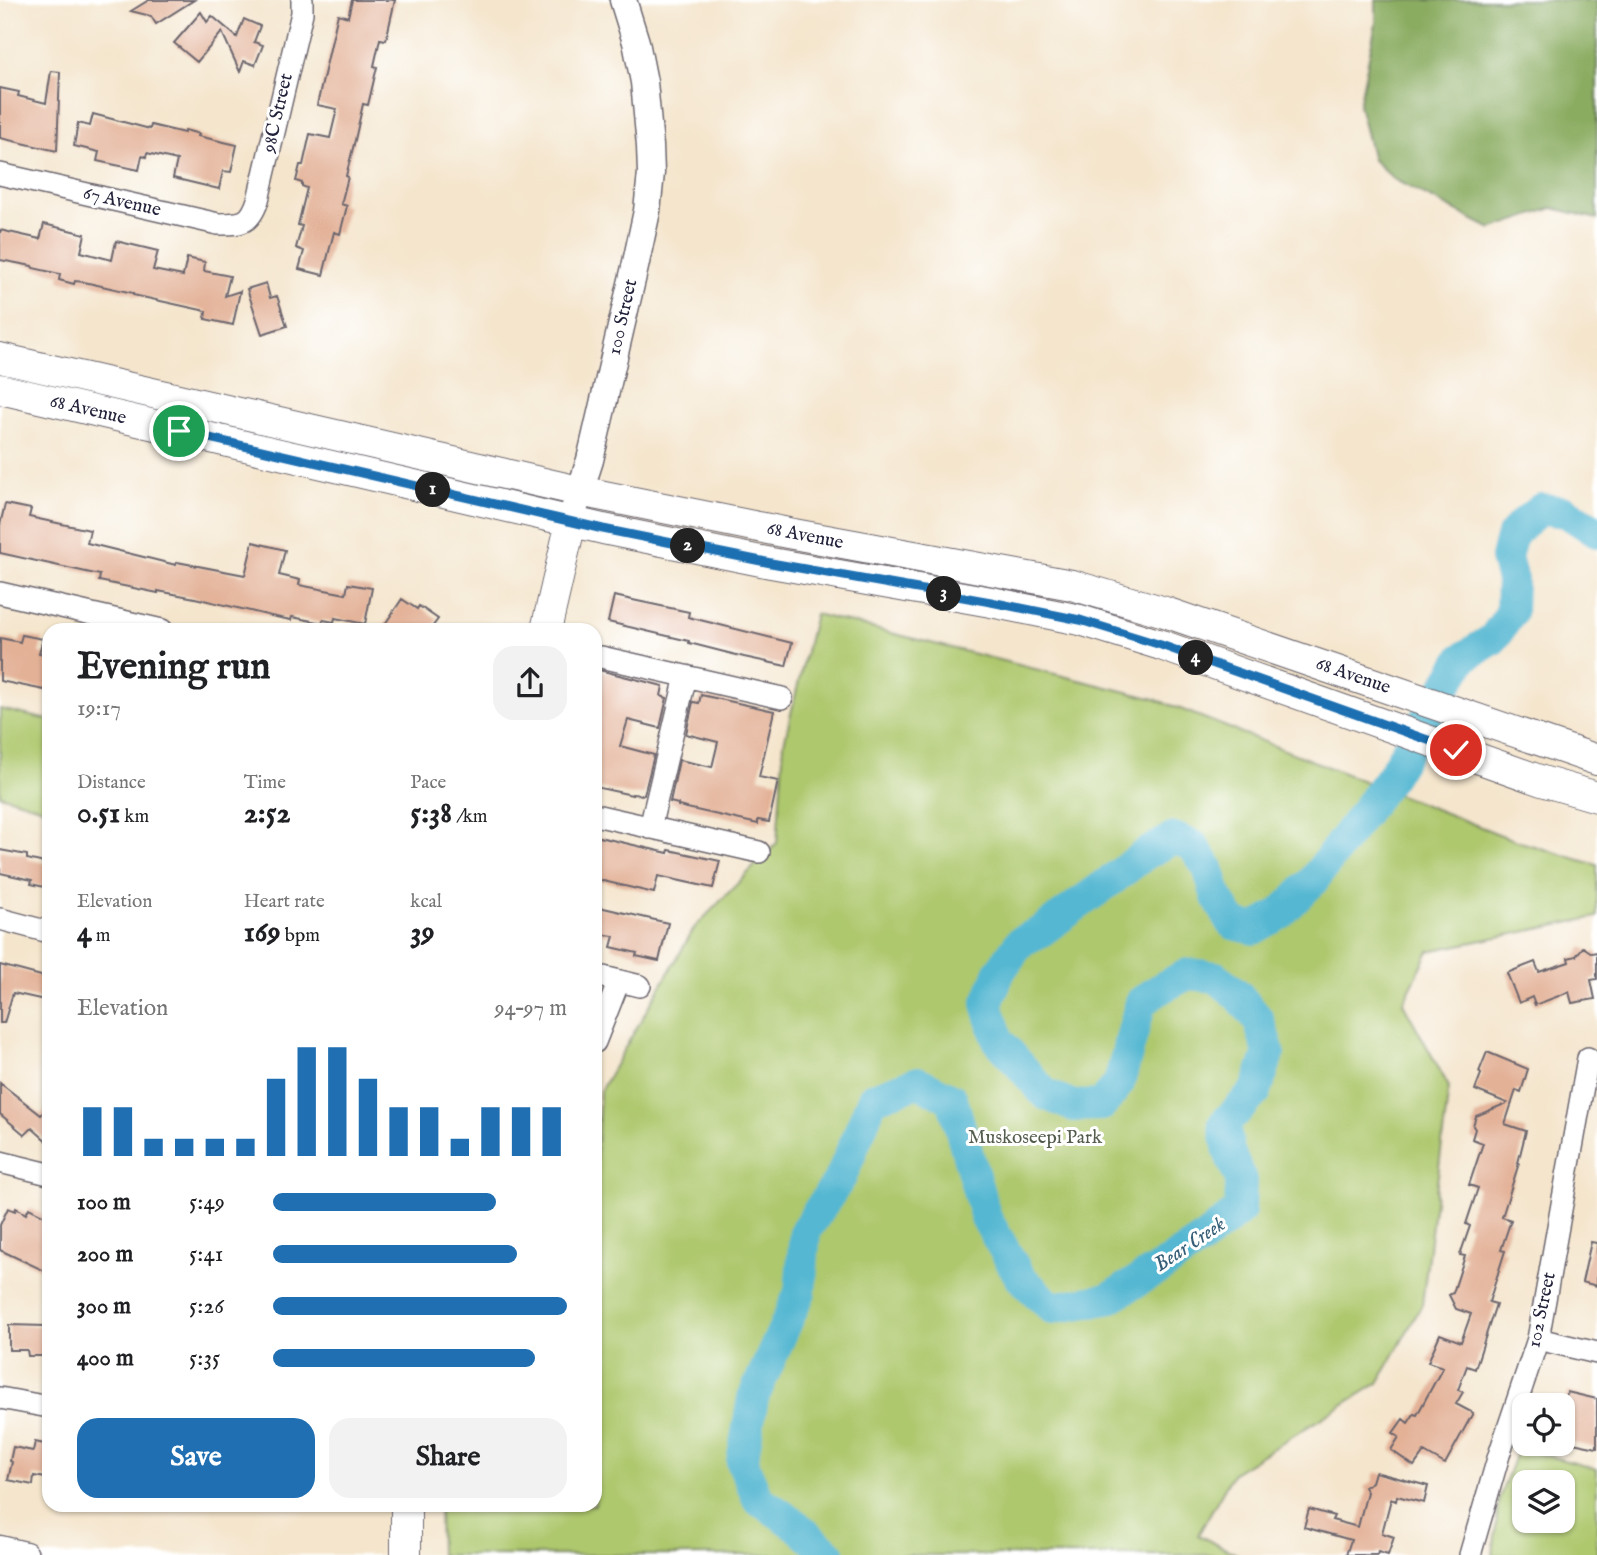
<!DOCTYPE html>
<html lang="en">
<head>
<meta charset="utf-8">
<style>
  :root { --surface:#fff; --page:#f2f2f2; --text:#202124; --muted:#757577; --accent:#1f6fb2 }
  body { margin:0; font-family:"IM FELL English",serif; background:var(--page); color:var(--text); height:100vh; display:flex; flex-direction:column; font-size:26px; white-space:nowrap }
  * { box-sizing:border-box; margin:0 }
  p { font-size:23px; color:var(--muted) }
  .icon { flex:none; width:38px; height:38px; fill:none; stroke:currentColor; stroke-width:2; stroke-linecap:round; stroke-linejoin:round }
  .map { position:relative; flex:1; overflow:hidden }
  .sheet { position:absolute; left:42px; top:623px; width:560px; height:889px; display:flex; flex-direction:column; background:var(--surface); border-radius:21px; box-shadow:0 2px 5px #0004 }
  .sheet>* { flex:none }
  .fabs { position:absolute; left:1512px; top:1393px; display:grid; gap:14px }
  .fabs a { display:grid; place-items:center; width:63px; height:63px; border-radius:14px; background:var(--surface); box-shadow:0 2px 5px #0004; font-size:35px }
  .pin { position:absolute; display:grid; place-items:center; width:60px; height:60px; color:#fff; margin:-30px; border:4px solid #fff; border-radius:50%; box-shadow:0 2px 7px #0007 }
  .km { position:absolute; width:35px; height:35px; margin:-18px; border-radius:50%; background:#222; color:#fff; font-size:19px; line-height:35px; text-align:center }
  .round { display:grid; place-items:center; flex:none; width:74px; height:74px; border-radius:21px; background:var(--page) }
  .headline { display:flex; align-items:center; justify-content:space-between; height:119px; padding:0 35px }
  h1 { font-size:38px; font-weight:700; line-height:52px }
  .metrics { display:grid; grid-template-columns:repeat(3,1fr); gap:10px; height:119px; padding:7px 35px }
  .metrics div { display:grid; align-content:center }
  .metrics b { font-size:30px; font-weight:700 }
  .metrics small { font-size:19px; font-weight:400 }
  .metrics p { font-size:19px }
  .chart { height:196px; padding:14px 35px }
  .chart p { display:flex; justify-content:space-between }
  .chart svg { width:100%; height:126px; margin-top:7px; stroke:var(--accent); stroke-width:6 }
  .cta { display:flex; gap:14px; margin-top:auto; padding:14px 35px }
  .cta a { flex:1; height:80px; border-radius:21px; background:var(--accent); color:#fff; font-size:28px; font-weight:700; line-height:80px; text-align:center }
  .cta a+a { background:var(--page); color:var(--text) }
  ul { padding:0 35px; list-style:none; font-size:23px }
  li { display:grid; grid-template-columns:112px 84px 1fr; align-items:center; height:52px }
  li i { height:18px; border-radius:9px; background:var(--accent) }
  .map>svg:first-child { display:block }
</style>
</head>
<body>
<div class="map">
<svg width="1597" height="1555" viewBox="0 0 1597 1555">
  <rect width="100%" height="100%" fill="#fff"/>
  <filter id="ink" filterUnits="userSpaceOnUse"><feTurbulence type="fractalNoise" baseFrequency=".0143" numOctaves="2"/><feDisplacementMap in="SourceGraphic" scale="14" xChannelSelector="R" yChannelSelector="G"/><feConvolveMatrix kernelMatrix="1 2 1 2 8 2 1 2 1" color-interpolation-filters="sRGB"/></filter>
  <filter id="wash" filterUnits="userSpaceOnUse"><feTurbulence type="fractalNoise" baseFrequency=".00686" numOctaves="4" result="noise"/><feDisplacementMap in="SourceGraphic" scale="28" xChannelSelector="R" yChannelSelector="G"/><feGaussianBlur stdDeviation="1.57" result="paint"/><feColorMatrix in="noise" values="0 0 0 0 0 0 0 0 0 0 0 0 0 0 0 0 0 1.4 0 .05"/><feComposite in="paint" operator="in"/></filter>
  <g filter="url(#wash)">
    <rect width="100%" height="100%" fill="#f4e5cc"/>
    <path fill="#aec86d" stroke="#687554" stroke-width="2" fill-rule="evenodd" d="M815,614L1155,699L1514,840L1597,865V917L1429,951L1403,1003L1449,1087L1422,1305L1378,1383L1233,1473L1198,1535L1238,1555H440L439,1505H595V1179L600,1091L695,927L777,843L784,743Z
      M0,709L49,720V810L0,795Z
      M1518,1448L1597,1469V1555H1493L1499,1499ZM1563,1482V1521H1524V1482Z"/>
    <path fill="#8aac60" stroke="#56674e" stroke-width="2" d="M1376,0H1597V219L1553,208L1491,229L1395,180L1373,160L1359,105L1376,23Z"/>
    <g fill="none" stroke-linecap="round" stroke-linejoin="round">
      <path stroke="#54b7d2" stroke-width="32" d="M830,1555L796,1525L758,1499L742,1462L753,1398L800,1292L805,1231L841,1177L873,1098L918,1082L952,1099L986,1218L1020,1277L1052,1308L1107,1299L1160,1268L1201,1241L1240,1210L1241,1180L1229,1152L1224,1124L1256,1091L1269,1052L1258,1019L1238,995L1216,977L1188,974L1163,987L1141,1002L1119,1083L1102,1105L1073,1106L1045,1094L998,1040L987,1004L1000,971L1021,941L1040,932L1113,879L1144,855L1174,838L1193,846L1208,868L1217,897L1233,924L1254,929L1280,914L1312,882L1391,776L1463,658L1493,639L1511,613L1512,580L1506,558L1511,538L1521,525L1541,509L1566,512L1597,532"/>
    </g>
    <g id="blocks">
      <path fill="#e3b196" d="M149,0H194L156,24L151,16L131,11Z
        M352,0H395L386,40L380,39L374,66L377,67L368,105L363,104L355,140L346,176L348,177L341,204L347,206L340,234L334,232L323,275L299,269L304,251L296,248L302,226L298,225L307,188L302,186V183L296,181L300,165H303L310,134L330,138L337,109L317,105L338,14L348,17Z
        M201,12L207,22L212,16L237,37L244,19L260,26L254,42L263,45L255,65L244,61L240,72L222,32L197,62L174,43Z
        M51,71L60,72L57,151L0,138V88L19,92L18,96L46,103Z
        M93,114L150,129L151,125L184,133L185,130L199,134L198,136L237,145L231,172L223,171L219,189L173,178L177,160L147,153L146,157L142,156L139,170L97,161L99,152L74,146L78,123L90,126Z
        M44,224L85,234L81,252L112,260L116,241L158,251L153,270L183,276L187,258L205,262L204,271L230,276L225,296L240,291L233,325L205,319L206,311L133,295V293L84,282L75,281L74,284L59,280L60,274L33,268L32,266L0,260V230L40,239Z
        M266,283L270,298L277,296L287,326L262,334L247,289Z
        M5,504L31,509L29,517L90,530L87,543L176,565L177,562L245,575L253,542L285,550L279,575L300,580L299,585L346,594L348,584L372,588L365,624L335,618L334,622L323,620L322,623L292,617L291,620L271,616L195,598L158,591V593L99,581L100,575L0,553V525Z
        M614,596L689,612L688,617L792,643L786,666L744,657L689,643V641L608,622Z
        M402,599L417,609L419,606L438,619L430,630H381Z
        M22,635L43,639L39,653L49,655V691L0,681V638L20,642Z
        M595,669L663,686L661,696L667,698L660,728L628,720L620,746L654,755L644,795L632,794V795L595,787Z
        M701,695L774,711L759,777L778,781L769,822L758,820V824L678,806V804L670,802L679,760L712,767L718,742L686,734L693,702L699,703Z
        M595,836L668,853L669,850L720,861L713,888L658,876L654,893L595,879Z
        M0,850L27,855V859L49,864V888L31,884L32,880L0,873Z
        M595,906L668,923L659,961L636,956L637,953L611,947L614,936L595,933Z
        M1583,947L1592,953L1597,952V979L1591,980L1595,999L1572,1003L1569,992L1535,1005L1532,997L1519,1003L1507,973L1535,962L1539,972L1569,962L1568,958L1576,956Z
        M0,965L49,978V1001L13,993L4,1023H0Z
        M1487,1052L1528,1069L1521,1092L1516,1090L1505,1124L1526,1131L1518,1163H1519L1502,1217L1511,1220L1501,1250L1505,1251L1489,1302L1496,1304L1475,1369L1467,1366L1458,1390L1463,1392L1456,1404L1473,1413L1445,1464L1424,1452L1414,1466L1391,1450L1399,1437L1393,1433L1403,1419L1408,1423L1414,1414L1417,1415L1443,1367L1428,1362L1440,1334L1461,1342L1471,1314L1456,1309L1449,1295L1453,1293L1465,1256L1460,1255L1470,1226L1466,1224L1478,1188L1469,1185L1483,1143L1472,1139L1475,1129L1473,1126L1476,1116L1507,1103L1475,1090L1481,1074L1479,1072Z
        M0,1083L41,1115L49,1105V1143L32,1128L25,1135L0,1114Z
        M8,1208L15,1211L16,1208L26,1214L29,1208L49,1218V1273L0,1250V1225Z
        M1591,1242L1597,1243V1286L1582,1282Z
        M9,1325L46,1326V1356H28L27,1350H9Z
        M1567,1392L1597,1399V1448L1563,1441V1410Z
        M35,1442L49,1445V1462L46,1478L34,1476L33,1485L8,1480L12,1462L10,1461L13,1447L33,1451Z
        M1375,1472L1428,1486L1424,1503L1397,1496L1396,1501L1391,1499L1382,1533L1394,1537L1388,1555L1378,1552L1377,1555H1346L1351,1540L1304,1527L1309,1509L1334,1516L1332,1520L1358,1527L1367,1492L1364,1487L1372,1482Z"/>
    </g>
  </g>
  <g filter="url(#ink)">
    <use href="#blocks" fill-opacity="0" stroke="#6c666e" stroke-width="2"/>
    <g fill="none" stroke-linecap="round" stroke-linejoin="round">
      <defs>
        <path id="minor" d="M0,174L218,224C242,224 250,224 258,200L302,13V0
          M0,593L162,630
          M601,657L782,698
          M595,815L759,852
          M650,828L686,676
          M0,919L49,932
          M595,975L640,986
          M595,1042L619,981
          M0,1162L49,1174
          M1538,1339L1597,1353
          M0,1398L49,1407
          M1470,1555L1499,1455L1538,1339L1588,1058"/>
        <path id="tertiary" d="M574,510L590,460L635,267L647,211L651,173L650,146L644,82L636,42L623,0
          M0,1549L25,1555"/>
        <path id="secondary" d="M0,358L579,491L788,533L1072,585L1165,612L1597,760
          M0,389L603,529L771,563L991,602L1080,620L1161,645L1542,781L1597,797
          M546,630L571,522
          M406,1505V1555"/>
      </defs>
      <use href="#minor" stroke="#6c666e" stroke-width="24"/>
      <use href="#tertiary" stroke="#6c666e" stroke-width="29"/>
      <use href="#secondary" stroke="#6c666e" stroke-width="32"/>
      <use href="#minor" stroke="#fff" stroke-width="21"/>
      <use href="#tertiary" stroke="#fff" stroke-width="26"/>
      <use href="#secondary" stroke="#fff" stroke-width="30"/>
    </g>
  </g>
  <g fill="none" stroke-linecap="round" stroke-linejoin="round" filter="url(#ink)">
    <defs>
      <path id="route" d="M179,431L603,529L771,563L991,602L1080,620L1161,645L1456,750"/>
    </defs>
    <use href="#route" stroke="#fff" stroke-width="14"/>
    <use href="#route" stroke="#1f6fb2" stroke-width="9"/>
  </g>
  <g text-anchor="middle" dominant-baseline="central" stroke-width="6" stroke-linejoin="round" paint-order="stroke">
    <g font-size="19" fill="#22223b" stroke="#fff">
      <text transform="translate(278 113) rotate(-77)">98C Street</text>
      <text transform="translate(122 202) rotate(13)">67 Avenue</text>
      <text transform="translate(623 317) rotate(-77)">100 Street</text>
      <text transform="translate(88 410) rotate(13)">68 Avenue</text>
      <text transform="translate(805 536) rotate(11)">68 Avenue</text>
      <text transform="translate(1353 676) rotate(19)">68 Avenue</text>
      <text transform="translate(1542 1310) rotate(-78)">102 Street</text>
    </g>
    <g font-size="19" fill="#535c4c" stroke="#fff">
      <text x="1035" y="1138">Muskoseepi Park</text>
    </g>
    <g font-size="21" font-style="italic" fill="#365e77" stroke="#fff">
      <text transform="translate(1190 1245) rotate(-34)">Bear Creek</text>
    </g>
  </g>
</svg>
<div class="fabs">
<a><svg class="icon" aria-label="locate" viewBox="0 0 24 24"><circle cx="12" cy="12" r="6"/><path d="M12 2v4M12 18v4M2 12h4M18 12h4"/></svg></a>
<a><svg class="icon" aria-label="layers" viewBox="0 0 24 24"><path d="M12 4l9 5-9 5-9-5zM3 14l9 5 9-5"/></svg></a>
</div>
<div class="pin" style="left:179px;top:431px;background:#1e9e55"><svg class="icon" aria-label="arrive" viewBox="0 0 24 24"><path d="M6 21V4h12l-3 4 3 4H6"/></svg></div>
<div class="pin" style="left:1456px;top:750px;background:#d93025"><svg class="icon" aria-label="check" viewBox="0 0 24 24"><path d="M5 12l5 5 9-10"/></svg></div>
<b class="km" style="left:433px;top:490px">1</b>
<b class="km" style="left:688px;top:546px">2</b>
<b class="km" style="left:944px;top:594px">3</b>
<b class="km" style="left:1196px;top:658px">4</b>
<section class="sheet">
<div class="headline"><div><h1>Evening run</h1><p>19:17</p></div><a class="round"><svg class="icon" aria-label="share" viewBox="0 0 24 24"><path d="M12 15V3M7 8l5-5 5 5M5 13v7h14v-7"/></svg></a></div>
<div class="metrics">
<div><p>Distance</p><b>0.51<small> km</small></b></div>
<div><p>Time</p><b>2:52</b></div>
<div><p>Pace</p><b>5:38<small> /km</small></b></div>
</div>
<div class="metrics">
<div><p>Elevation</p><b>4<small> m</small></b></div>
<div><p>Heart rate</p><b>169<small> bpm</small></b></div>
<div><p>kcal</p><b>39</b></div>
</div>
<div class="chart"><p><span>Elevation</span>94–97 m</p>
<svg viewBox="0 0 160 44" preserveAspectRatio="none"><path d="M5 44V27M15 44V27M25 44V38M35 44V38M45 44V38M55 44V38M65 44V17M75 44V6M85 44V6M95 44V17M105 44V27M115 44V27M125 44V38M135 44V27M145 44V27M155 44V27"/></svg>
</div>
<ul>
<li><b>100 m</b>5:49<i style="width:76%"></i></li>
<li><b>200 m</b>5:41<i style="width:83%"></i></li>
<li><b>300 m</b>5:26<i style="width:100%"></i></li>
<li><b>400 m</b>5:35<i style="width:89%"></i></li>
</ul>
<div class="cta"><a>Save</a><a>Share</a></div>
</section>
</div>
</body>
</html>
